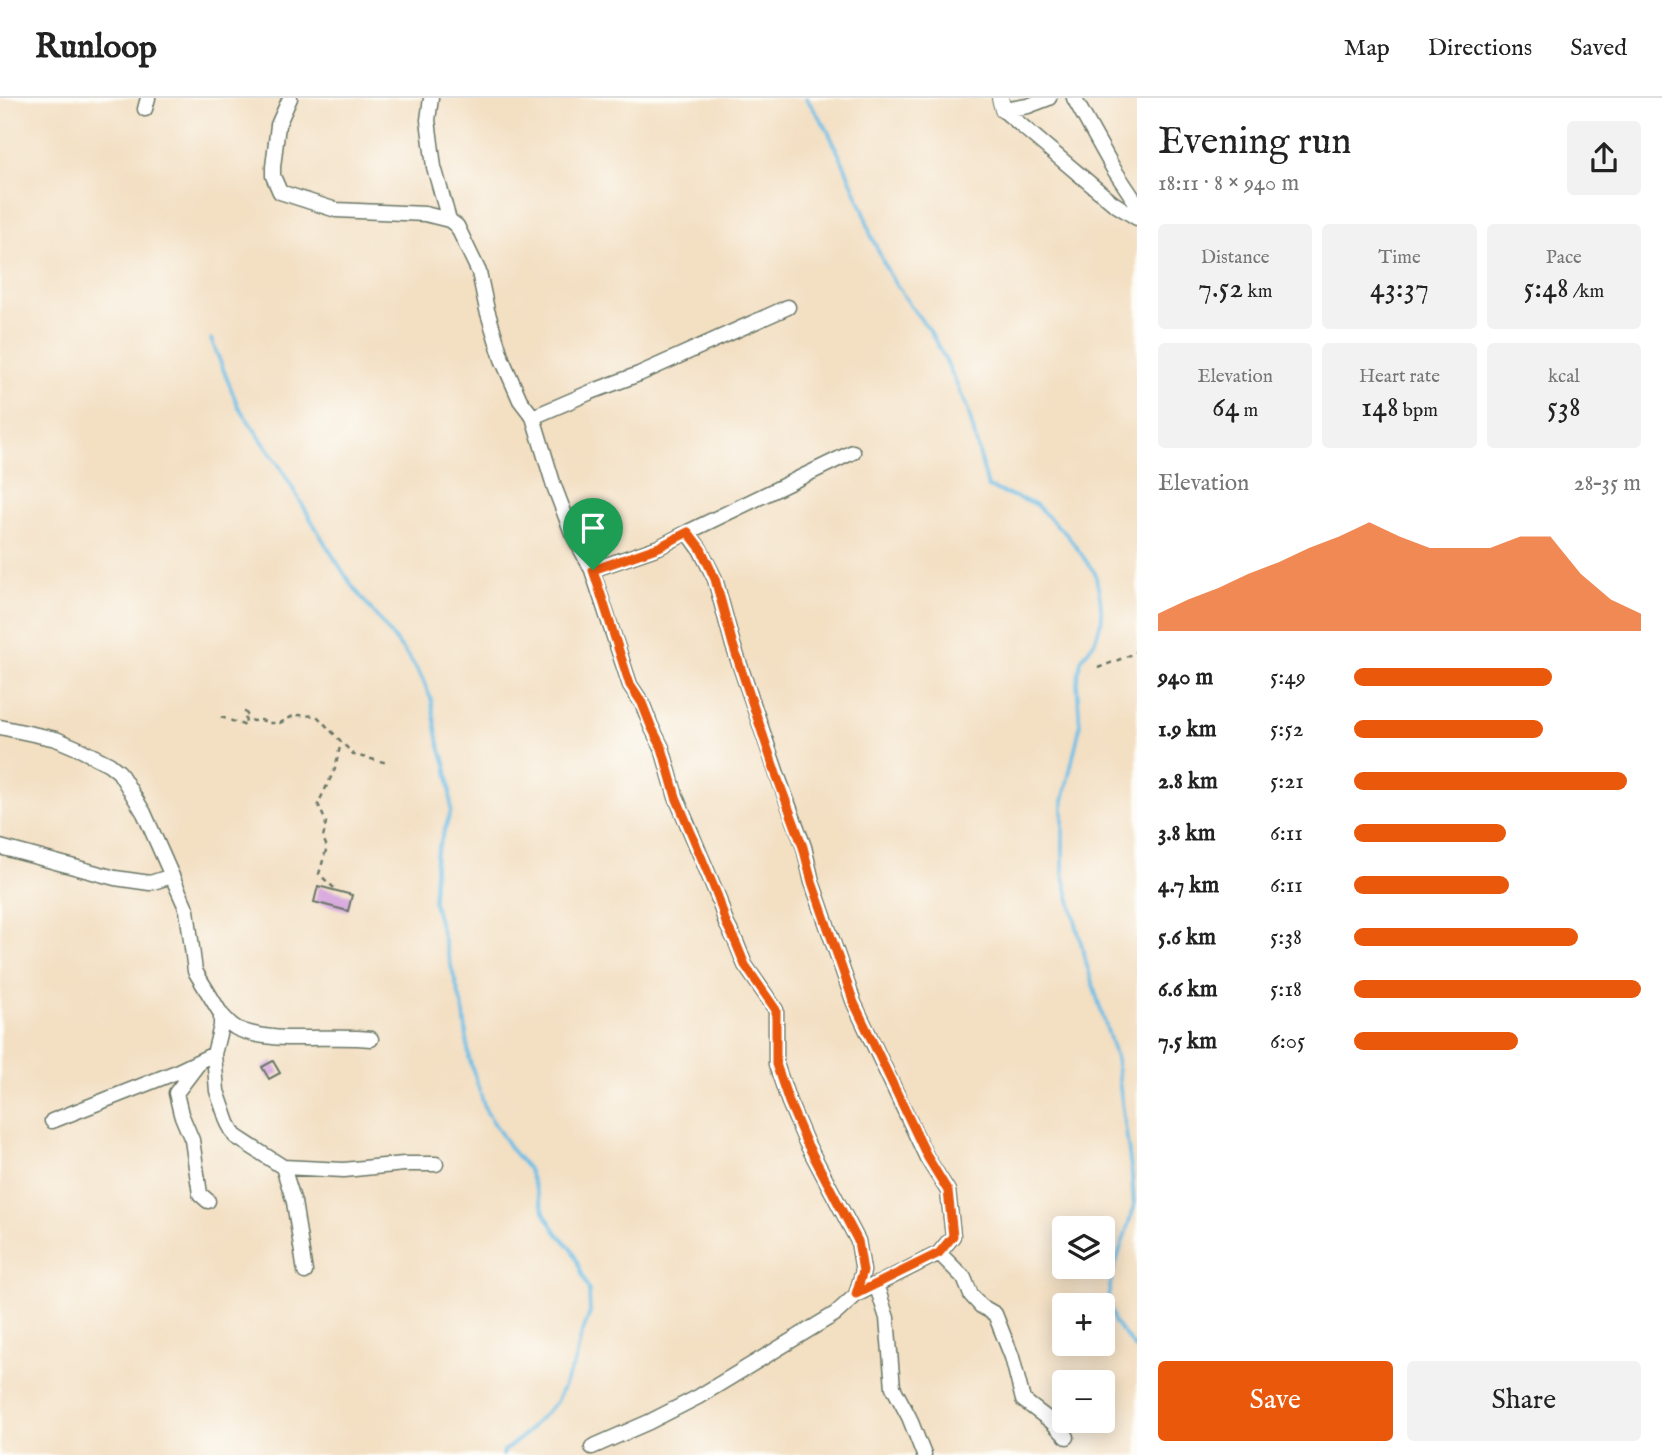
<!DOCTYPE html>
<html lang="en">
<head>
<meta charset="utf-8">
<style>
  :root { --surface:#fff; --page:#f2f2f2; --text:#222; --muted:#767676; --line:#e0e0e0; --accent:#ea580c }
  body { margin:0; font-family:"IM FELL English",serif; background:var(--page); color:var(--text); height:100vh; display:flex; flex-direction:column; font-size:26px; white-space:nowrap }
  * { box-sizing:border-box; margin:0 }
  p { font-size:23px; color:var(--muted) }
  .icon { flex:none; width:38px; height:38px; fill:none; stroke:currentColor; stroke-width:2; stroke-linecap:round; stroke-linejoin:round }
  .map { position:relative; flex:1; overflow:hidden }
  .sheet { display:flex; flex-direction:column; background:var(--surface); width:525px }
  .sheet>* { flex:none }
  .controls { position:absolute; left:1052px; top:1118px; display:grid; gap:14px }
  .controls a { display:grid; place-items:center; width:63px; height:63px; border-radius:7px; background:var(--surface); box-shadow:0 4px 18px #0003; font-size:35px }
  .pin { position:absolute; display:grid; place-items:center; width:60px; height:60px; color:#fff; margin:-72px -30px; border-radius:50% 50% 50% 0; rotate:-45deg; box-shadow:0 0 7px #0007 }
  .pin .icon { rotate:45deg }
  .round { display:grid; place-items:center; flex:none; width:74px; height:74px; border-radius:7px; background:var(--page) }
  .headline { display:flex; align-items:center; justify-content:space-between; height:119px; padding:0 21px }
  h1 { font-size:38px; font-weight:600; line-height:52px }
  .figures { display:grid; grid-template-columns:repeat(3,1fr); gap:10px; height:119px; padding:7px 21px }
  .figures div { display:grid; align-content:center; border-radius:7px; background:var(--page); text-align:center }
  .figures b { font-size:30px; font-weight:600 }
  .figures small { font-size:19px; font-weight:400 }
  .figures p { font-size:19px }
  .chart { height:196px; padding:14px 21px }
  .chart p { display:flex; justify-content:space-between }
  .chart svg { width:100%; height:126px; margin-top:7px; fill:var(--accent); opacity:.7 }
  .primary-button { display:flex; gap:14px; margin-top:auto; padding:14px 21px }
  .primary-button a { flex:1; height:80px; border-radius:7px; background:var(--accent); color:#fff; font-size:28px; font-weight:600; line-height:80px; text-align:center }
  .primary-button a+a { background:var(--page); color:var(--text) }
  ul { padding:0 21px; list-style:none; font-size:23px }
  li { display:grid; grid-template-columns:112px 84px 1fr; align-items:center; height:52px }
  li i { height:18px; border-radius:9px; background:var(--accent) }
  header { display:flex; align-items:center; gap:42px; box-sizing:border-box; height:98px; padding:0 35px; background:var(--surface); border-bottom:2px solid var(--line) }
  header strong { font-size:33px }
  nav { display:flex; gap:38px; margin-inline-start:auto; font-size:24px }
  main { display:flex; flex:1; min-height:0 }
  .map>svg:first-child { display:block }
</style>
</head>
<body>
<header>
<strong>Runloop</strong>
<nav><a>Map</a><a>Directions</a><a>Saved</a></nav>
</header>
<main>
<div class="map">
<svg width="1137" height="1357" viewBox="0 0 1137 1357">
  <rect width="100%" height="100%" fill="#fdfcf7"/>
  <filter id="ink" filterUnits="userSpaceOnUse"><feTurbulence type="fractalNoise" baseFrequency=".0143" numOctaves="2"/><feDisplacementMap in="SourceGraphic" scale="14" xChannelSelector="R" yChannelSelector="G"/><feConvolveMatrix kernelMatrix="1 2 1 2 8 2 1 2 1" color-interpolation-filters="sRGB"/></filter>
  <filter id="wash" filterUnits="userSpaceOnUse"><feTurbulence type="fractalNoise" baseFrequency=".00686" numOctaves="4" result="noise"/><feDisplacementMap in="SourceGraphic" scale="28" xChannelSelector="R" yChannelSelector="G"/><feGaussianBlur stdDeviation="1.57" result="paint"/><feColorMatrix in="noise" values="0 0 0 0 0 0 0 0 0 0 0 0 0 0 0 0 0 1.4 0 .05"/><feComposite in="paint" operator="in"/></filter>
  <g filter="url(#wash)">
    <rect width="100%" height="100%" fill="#f3dfc2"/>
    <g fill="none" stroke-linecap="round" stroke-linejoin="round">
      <path stroke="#6abde6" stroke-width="3.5" d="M806,0L826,29L846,71L864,114L870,135L889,176L915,214L929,231L948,267L968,312L988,389L1035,406L1068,438L1095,475L1100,499L1102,521L1095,543L1081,562L1077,584L1080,629L1063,703V775L1087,868L1116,960L1132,1078L1134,1109L1112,1177L1108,1200L1114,1224L1137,1252
        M211,241L238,308L279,367L326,447L351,486L410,561L422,580L431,601L439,646L446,667L450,690L451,713L436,757L433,802L464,915L469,960L486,1013L511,1051L528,1071L545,1116L557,1135L572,1151L589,1193L590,1215L581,1238L576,1262L556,1304L522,1339L504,1353L503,1357"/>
    </g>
    <g id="blocks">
      <path fill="#d098d9" d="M318,788L352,797L348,813L314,804Z
        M273,963L280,975L269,981L262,969Z"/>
    </g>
  </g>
  <g filter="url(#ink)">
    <use href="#blocks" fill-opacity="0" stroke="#697666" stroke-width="2"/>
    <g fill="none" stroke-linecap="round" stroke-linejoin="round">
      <defs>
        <path id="minor" d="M290,0L278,27L273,69V78L280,94L336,112L425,116L449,122L457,128L479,174L487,212L502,261L520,302L533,319L554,388L572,435L592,472L630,587L642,605L651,628L662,650L676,699L718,799L726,825L736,844L745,867L776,912V966L789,1004L806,1044L858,1143L863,1173L856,1197L835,1216L698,1299L649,1324L592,1349
          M431,0L428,22L434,69L449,122
          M1074,0L1113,70L1137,106
          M145,11L148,0
          M1003,12L1113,105L1137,120
          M1003,12L1028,8L1049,0
          M533,319L591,294L639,276L788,209
          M688,434L853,354
          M592,472L659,449L688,434L700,451L715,481L733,547L777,676L804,749L812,784L854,905L927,1060L948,1093L953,1138L939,1155L856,1197
          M0,629L56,641L77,650L109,666L119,674L144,715L187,812L195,873L221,916V928L214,956L217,993L228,1025L235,1038L283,1069L294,1104L305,1174
          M0,749L115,780L150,785L172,778
          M221,916C226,921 231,928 238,931C275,947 329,936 371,941
          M198,966L176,995L181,1016L192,1042L200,1096L208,1103
          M52,1023L174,975L214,956
          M283,1069L344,1072L404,1066H436
          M939,1155L964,1180L971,1197L981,1208L995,1216L1012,1259L1023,1302L1052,1324L1067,1339
          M876,1186L887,1220L893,1289L909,1319L924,1357"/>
        <path id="tertiary" d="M1000,0L1003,12"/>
      </defs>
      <use href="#minor" stroke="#697666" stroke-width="17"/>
      <use href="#tertiary" stroke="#697666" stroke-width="18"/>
      <path stroke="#697666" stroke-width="2.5" stroke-dasharray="5 5" stroke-linecap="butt" d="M1098,570L1133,556L1137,552
        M221,619L246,628L245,614L252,623L261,622L269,625H280L295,617L317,618L354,657L388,665
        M334,790L319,776L327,749L323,740L326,724L318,706L335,671L341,644"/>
      <use href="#minor" stroke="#fff" stroke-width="14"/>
      <use href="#tertiary" stroke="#fff" stroke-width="16"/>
    </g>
  </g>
  <g fill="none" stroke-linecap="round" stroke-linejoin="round" filter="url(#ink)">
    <defs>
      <path id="route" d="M688,434L701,451L715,481L733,547L776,676L803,749L812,784L854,905L928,1060L948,1093L953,1138L939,1155L856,1196L863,1173L858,1143L806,1044L789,1004L776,966V912L745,867L736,845L726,825L718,799L676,699L662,650L651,628L642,605L630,587L593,472L659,449Z"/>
    </defs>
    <use href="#route" stroke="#fff" stroke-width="14"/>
    <use href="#route" stroke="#ea580c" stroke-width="9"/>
  </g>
</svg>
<div class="controls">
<a><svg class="icon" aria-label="layers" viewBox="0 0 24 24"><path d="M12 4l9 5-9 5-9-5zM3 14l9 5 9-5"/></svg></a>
<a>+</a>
<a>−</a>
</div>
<div class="pin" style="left:593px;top:472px;background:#1e9e55"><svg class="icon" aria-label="arrive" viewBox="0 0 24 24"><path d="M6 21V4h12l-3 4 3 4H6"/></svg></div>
</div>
<section class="sheet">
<div class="headline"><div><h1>Evening run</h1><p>18:11 · 8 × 940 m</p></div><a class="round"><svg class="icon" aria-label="share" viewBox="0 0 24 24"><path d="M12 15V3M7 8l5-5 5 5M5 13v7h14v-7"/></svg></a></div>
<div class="figures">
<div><p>Distance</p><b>7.52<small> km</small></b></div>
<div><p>Time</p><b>43:37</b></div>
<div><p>Pace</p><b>5:48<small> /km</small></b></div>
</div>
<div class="figures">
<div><p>Elevation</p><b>64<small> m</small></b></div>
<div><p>Heart rate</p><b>148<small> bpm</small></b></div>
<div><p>kcal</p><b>538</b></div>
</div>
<div class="chart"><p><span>Elevation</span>28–35 m</p>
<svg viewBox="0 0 160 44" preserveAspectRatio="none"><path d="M0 44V38L10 33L20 29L30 24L40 20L50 15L60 11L70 6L80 11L90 15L100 15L110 15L120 11L130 11L140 24L150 33L160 38V44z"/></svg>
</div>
<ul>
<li><b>940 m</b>5:49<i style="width:69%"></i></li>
<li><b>1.9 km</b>5:52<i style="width:66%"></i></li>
<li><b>2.8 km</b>5:21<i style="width:95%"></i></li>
<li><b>3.8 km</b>6:11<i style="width:53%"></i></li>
<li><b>4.7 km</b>6:11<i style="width:54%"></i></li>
<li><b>5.6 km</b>5:38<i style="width:78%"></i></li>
<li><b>6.6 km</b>5:18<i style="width:100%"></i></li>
<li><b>7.5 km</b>6:05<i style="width:57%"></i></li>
</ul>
<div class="primary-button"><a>Save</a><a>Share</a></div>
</section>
</main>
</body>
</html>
